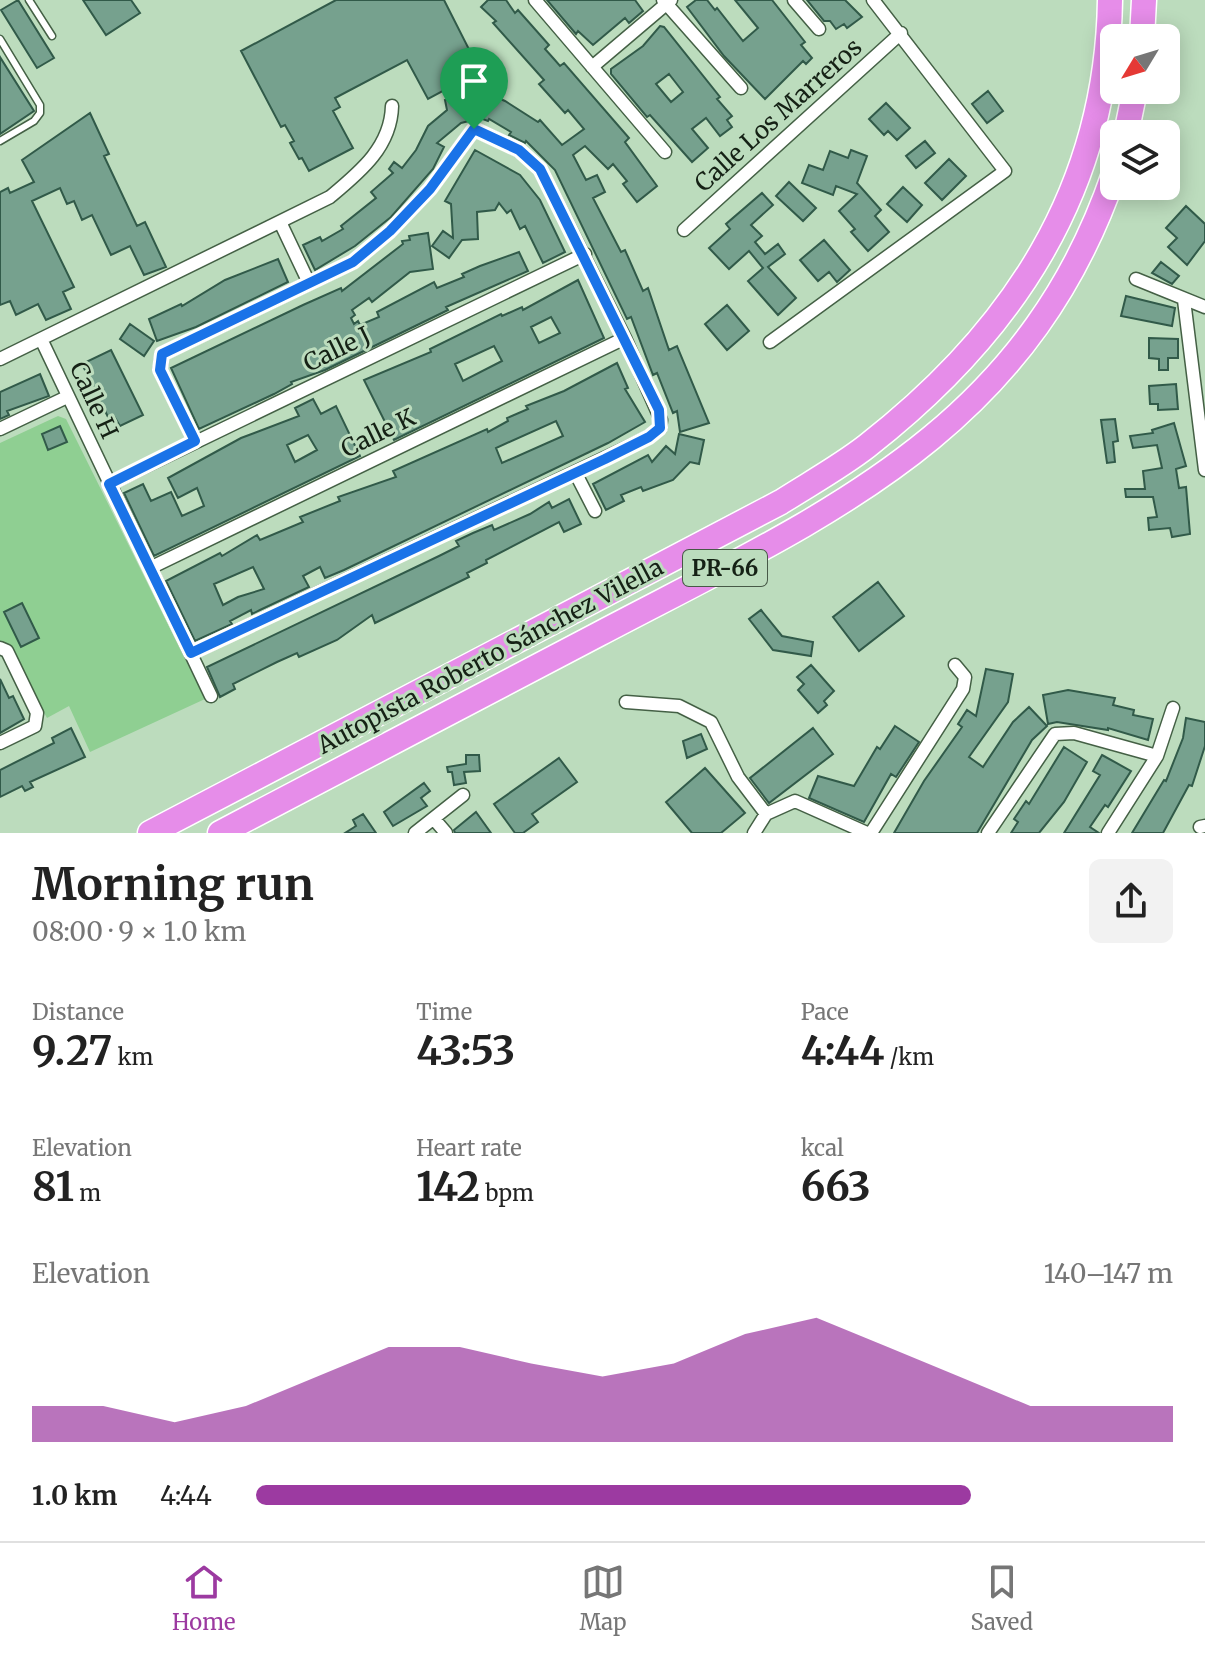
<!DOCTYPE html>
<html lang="en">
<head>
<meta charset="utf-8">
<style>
  :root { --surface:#fff; --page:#f2f2f2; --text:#222; --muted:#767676; --line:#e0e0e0; --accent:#9c3aa1 }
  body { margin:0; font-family:Merriweather,serif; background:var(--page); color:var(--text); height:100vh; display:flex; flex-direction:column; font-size:30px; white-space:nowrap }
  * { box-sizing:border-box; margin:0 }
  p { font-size:26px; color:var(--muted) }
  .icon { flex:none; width:44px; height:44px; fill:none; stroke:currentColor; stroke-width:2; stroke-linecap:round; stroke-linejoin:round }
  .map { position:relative; height:833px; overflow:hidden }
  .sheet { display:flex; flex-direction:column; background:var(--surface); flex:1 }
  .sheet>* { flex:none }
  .needle { width:52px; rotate:232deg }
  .buttons { position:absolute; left:1100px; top:24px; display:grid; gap:16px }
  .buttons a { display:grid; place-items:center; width:80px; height:80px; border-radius:12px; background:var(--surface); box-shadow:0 4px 20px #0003; font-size:40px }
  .pin { position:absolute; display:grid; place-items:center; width:68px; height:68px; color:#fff; margin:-82px -34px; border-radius:50% 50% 50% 0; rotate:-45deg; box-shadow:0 0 8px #0007 }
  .pin .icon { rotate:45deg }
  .round { display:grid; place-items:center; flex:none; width:84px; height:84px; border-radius:12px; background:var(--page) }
  .overview { display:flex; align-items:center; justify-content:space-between; height:136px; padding:0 32px }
  h1 { font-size:44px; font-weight:700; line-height:60px }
  .figures { display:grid; grid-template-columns:repeat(3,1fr); gap:12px; height:136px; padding:8px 32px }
  .figures div { display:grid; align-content:center }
  .figures b { font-size:40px; font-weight:700 }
  .figures small { font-size:22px; font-weight:400 }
  .figures p { font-size:22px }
  .chart { height:224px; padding:16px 32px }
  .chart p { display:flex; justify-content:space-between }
  .chart svg { width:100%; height:144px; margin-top:8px; fill:var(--accent); opacity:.7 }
  ul { padding:0 32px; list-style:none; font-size:26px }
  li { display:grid; grid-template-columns:128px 96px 1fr; align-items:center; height:60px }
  li i { height:20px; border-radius:10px; background:var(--accent) }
  .menu { display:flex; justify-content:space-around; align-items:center; height:112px; border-top:2px solid var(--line); background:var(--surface); font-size:22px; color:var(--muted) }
  .menu a { display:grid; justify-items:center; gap:4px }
  .menu .current { color:var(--accent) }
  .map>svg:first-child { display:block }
</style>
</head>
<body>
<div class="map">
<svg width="1205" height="833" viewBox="0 0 1205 833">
  <rect width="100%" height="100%" fill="#bcdcbd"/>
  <path fill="#8fcf92" d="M58,416L66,419L205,699L90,752L69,706L47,718L9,648L0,643V443Z"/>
  <path fill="#76a18e" stroke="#315a49" stroke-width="2" fill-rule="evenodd" d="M18,0L54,58L37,68L1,10Z
    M83,0H131L140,13L106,35Z
    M336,0H444L480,71L428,99L407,60L335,98L340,107L333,111L353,148L309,171L302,158L299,159L290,143L294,141L285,125L281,127L241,51Z
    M488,0H506L515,13L518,10L549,45L545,49L554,59L560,66L564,63L629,138L625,142L657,186L637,202L623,184L627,181L613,164L608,169L585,146L573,155L586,180L597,175L605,192L593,198L621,252L625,250L643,291L648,288L669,350L677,346L709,423L680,432L677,411L673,413L657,373L653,375L631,317L627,319L555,170L526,141L525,143L509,135L511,132L489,119L488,121L472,115L473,120L461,123L437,143L444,147L433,169L391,217L355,246L315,270L303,245L320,237L322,241L343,229L341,226L376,198L371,192L393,173L389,169L394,162L402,168L416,150L428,126L447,110L445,100L475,94L477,89L505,101L538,122L540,120L562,145L584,129L568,110L565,113L539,84L544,80L493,23L496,21L481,7Z
    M547,0H635L643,11L629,23L625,18L593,45L578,31L576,34Z
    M696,0H707L715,10L717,8L743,41L758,28L735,0H772L805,42L801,45L812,58L806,64L803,61L765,99L724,56L687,7Z
    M807,0H845L862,17L847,28L844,24L836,29L830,21H824Z
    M660,26L664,27L720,97L717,99L732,116L727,120L732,127L720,136L706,118L692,129L708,148L692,162L650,115L647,117L611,74V69L643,46ZM669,74L683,92L671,102L656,84Z
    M0,57L34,111L0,134Z
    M988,91L1003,111L987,123L972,104Z
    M886,103L910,128L897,140L888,131L884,135L869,119Z
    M90,113L109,154L104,156L137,226L145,222L166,267L144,275L130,246L111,255L92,215L82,220L74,201L67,204L60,188L32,201L74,287L63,292L71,309L46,320L38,304L16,315L10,301L0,305V192L8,188L10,193L34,182L22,160Z
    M925,141L935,153L916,168L906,156Z
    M475,150L520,175L540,200L565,252L543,263L525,226L520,229L511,210L507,213L499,203L495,210L477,212L478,239L462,240L449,258L432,246L443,231L453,238L451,204L445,201Z
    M851,150L867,156L857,183L881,210L875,216L889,232L868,251L851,232L855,229L839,211L857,194L836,186L833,195L802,183L809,165L823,170L830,151L848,158Z
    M949,159L966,176L942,200L925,183Z
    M789,182L816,208L803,221L776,196Z
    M903,187L922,205L907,222L887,204Z
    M762,193L773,205L751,225L762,236L755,242L765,254L778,244L785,254L768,267L796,298L778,315L748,281L763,268L749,251L729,269L709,248L730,229L726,224Z
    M1186,206L1205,224V241L1187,265L1168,247L1177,238L1166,228Z
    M428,233L433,269L410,272L372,302L369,298L352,310L355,315L351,318L354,324L358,321L360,325L379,317L377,312L434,282L437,288L464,277L462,274L480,266L519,252L528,271L446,307L448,310L325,370L291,382L292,384L274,394L199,429L171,368L303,305L341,288L342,291L403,244L402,241L410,240L409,236Z
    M824,240L850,270L837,282L829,272L818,281L800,260Z
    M278,259L288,282L196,327L157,341L149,319L181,304L182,306L225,280Z
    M1161,262L1179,276L1172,284L1152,273Z
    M578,280L604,338L394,440L364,380L431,352L430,349L501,314L502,316L522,307L523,310ZM551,317L560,333L539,343L531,327ZM494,346L502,361L463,381L455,364Z
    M1126,296L1175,308L1172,326L1121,316Z
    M727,305L749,331L727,350L705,324Z
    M130,324L154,341L144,356L120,339Z
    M1149,338L1178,339V358H1168V370H1159V359L1149,358Z
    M111,350L143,415L120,426L114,416L109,419L82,364Z
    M617,363L628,388L625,389L645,422L608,443L344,570L325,578L320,567L303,576L309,587L260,610L252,614L251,610L230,621L232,624L195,641L166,581L220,553L222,556L257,535L260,540L303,522L300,517L340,501L338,497L396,477L393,471L487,429L488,432L508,421L507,418L528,409L526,406L564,391ZM556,421L563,436L502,463L496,448ZM253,567L264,589L238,597L223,605L214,584Z
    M40,374L49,396L7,411L9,415L0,419V392Z
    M1176,384L1178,409L1158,410V404H1150L1149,386Z
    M313,399L321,414L336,406L360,456L154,556L124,493L143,484L151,501L171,492L182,516L204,506L197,488L178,498L168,478L241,438L299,416L295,408ZM308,435L317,450L295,462L287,445Z
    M1115,419L1118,441L1113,442L1115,462L1107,463L1101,420Z
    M1174,423L1186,466L1176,469L1179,488L1186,487L1190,534L1172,537L1170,528L1149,530L1148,518L1157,517L1153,497H1126L1125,489H1145L1143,471L1162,468L1157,445L1133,448L1130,436L1153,433L1152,430Z
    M60,426L67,442L48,450L42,434Z
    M679,434L704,440L699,464L690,462L673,480L643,491L641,487L621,495L624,501L606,510L593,484L648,455L652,462L666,446L675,454Z
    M569,499L581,524L564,532L559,522L486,560L487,563L467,573L469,577L375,623L372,615L337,640L299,657L297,653L277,662L233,684L235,689L220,697L207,667L439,556L459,546L456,541L473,533L492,525L494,530L530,514L549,502L552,508Z
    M878,582L904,616L859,651L833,617Z
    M22,603L39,638L21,647L4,612Z
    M761,610L782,636L813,642L811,656L773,650L749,619Z
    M811,665L834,691L824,701L827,705L818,713L798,690L804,684L797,677Z
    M986,669L1013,674L1008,702L969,757L983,767L1013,722L1029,707L1047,726L1032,740L977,833H894L924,781L962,727L958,724L967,710L976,716Z
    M0,679L9,698L13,696L24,719L0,733Z
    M1068,690L1115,698L1113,705L1134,710L1133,715L1153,719L1148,740L1108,728V730L1057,722L1048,724L1043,695Z
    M1186,718L1205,722V746L1192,786L1189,785L1163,833H1132L1164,780L1166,781L1183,738Z
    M895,726L919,742L896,777L891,774L864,822L809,798L818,776L854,786L877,747L880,749Z
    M71,728L85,757L30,782L33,787L25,791L22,786L0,797V770L54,743L52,738Z
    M813,728L833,754L769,803L750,778Z
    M701,734L707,749L687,758L683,741Z
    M1064,747L1087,762L1064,802L1039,833H1011L1018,822L1014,819L1026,801L1029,804Z
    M466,755H479L480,771L464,772L466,783L454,785L452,772H448L447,767L466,764Z
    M1102,755L1131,771L1108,807L1105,805L1090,827L1099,833H1064L1100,775L1093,771Z
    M559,758L577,782L532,814L538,822L523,833H515L494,804Z
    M705,768L745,813L721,833H692L666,802Z
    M424,783L430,791L421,798L427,806L393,826L384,812Z
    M476,812L491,833H455L454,830Z
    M363,814L376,833H345L356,826L353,820Z"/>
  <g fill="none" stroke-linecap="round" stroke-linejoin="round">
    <defs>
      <path id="lane" d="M29,0L52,36
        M0,39L40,105V113L34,121L0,141"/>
      <path id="street" d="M535,0L665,152
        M663,0L741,88
        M794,0L819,29
        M592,67L671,0
        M281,224L309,283
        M684,230L901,33
        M1136,279L1205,307
        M1184,300L1205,470
        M41,339L211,696
        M770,342L1005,171L873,0
        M0,359L330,197C360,172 391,147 392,106
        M0,429L67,397
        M575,472L595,511
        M109,484L585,254
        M150,568L625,338
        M0,648L7,651L37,713L35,726L0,743
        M191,653L649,437L660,428L661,420L625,338L540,169L519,150L474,129L430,189L390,231L353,262L162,354L160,370L195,441
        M626,702L679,706L711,722L738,777L766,814
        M434,819L446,833
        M1200,827L1205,826
        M415,833L463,795
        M754,833L766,814L795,801L867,833
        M871,833L963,689L965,677L955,665
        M988,833L1055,734L1074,733L1157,756
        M1108,833L1157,756L1173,708"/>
      <path id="highway" d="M1142,38L1144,0
        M1126,134L1135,90
        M150,833L781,502C809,484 840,467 867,446C1013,332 1107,190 1110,0
        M220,833C346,767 473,700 599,634C823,516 1025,433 1114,174"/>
    </defs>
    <use href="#lane" stroke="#446045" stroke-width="9"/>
    <use href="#street" stroke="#446045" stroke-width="15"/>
    <use href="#highway" stroke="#fff" stroke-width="27"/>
    <use href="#lane" stroke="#fff" stroke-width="6"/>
    <use href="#street" stroke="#fff" stroke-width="12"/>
    <use href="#highway" stroke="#e68de9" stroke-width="24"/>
  </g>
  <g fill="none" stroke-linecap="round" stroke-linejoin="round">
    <defs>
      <path id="route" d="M474,129L519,150L540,169L659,410L660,428L649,437L605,459L191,653L109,484L195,441L160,370L162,354L353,262L390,231L430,189Z"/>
    </defs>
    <use href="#route" stroke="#fff" stroke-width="16"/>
    <use href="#route" stroke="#1a73e8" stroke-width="10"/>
  </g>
  <g text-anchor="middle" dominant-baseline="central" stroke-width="6" stroke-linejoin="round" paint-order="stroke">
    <rect fill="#bcdcbd" stroke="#475947" stroke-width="2" x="683" y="550" width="84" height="36" rx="6"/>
    <g font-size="22" font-weight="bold" fill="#152115">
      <text x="725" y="568">PR-66</text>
    </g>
    <g font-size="24" fill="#152115" stroke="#bcdcbd">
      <text transform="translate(778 115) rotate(-42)">Calle Los Marreros</text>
      <text transform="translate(337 349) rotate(-26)">Calle J</text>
      <text transform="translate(94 400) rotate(65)">Calle H</text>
      <text transform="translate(378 433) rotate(-26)">Calle K</text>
      <text transform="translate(490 656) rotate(-28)">Autopista Roberto Sánchez Vilella</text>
    </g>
  </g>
</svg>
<div class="buttons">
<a><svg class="needle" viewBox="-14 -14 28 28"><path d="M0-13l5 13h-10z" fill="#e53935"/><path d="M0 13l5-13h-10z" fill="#767676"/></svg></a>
<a><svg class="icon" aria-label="layers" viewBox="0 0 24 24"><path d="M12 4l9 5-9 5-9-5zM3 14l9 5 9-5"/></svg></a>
</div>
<div class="pin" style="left:474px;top:129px;background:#1e9e55"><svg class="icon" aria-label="arrive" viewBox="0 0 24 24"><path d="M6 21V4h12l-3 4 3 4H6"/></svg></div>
</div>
<section class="sheet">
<div class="overview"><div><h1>Morning run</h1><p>08:00 · 9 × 1.0 km</p></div><a class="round"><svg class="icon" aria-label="share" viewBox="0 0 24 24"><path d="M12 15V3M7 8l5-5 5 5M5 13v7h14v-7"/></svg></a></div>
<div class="figures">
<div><p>Distance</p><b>9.27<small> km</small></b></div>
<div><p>Time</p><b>43:53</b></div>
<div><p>Pace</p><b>4:44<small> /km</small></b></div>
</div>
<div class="figures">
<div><p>Elevation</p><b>81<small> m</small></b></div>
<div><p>Heart rate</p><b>142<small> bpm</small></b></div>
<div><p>kcal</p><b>663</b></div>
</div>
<div class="chart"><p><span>Elevation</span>140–147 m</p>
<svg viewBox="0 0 160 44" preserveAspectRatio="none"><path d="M0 44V33L10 33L20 38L30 33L40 24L50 15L60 15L70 20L80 24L90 20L100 11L110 6L120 15L130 24L140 33L150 33L160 33V44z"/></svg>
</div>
<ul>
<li><b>1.0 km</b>4:44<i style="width:78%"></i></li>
</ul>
</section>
<nav class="menu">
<a class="current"><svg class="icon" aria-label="home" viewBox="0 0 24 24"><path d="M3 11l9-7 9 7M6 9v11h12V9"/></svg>Home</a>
<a><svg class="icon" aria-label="map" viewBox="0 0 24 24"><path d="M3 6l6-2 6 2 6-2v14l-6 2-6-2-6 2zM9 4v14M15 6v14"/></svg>Map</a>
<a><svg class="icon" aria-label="saved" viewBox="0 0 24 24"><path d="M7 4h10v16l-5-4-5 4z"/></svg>Saved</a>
</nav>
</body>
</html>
